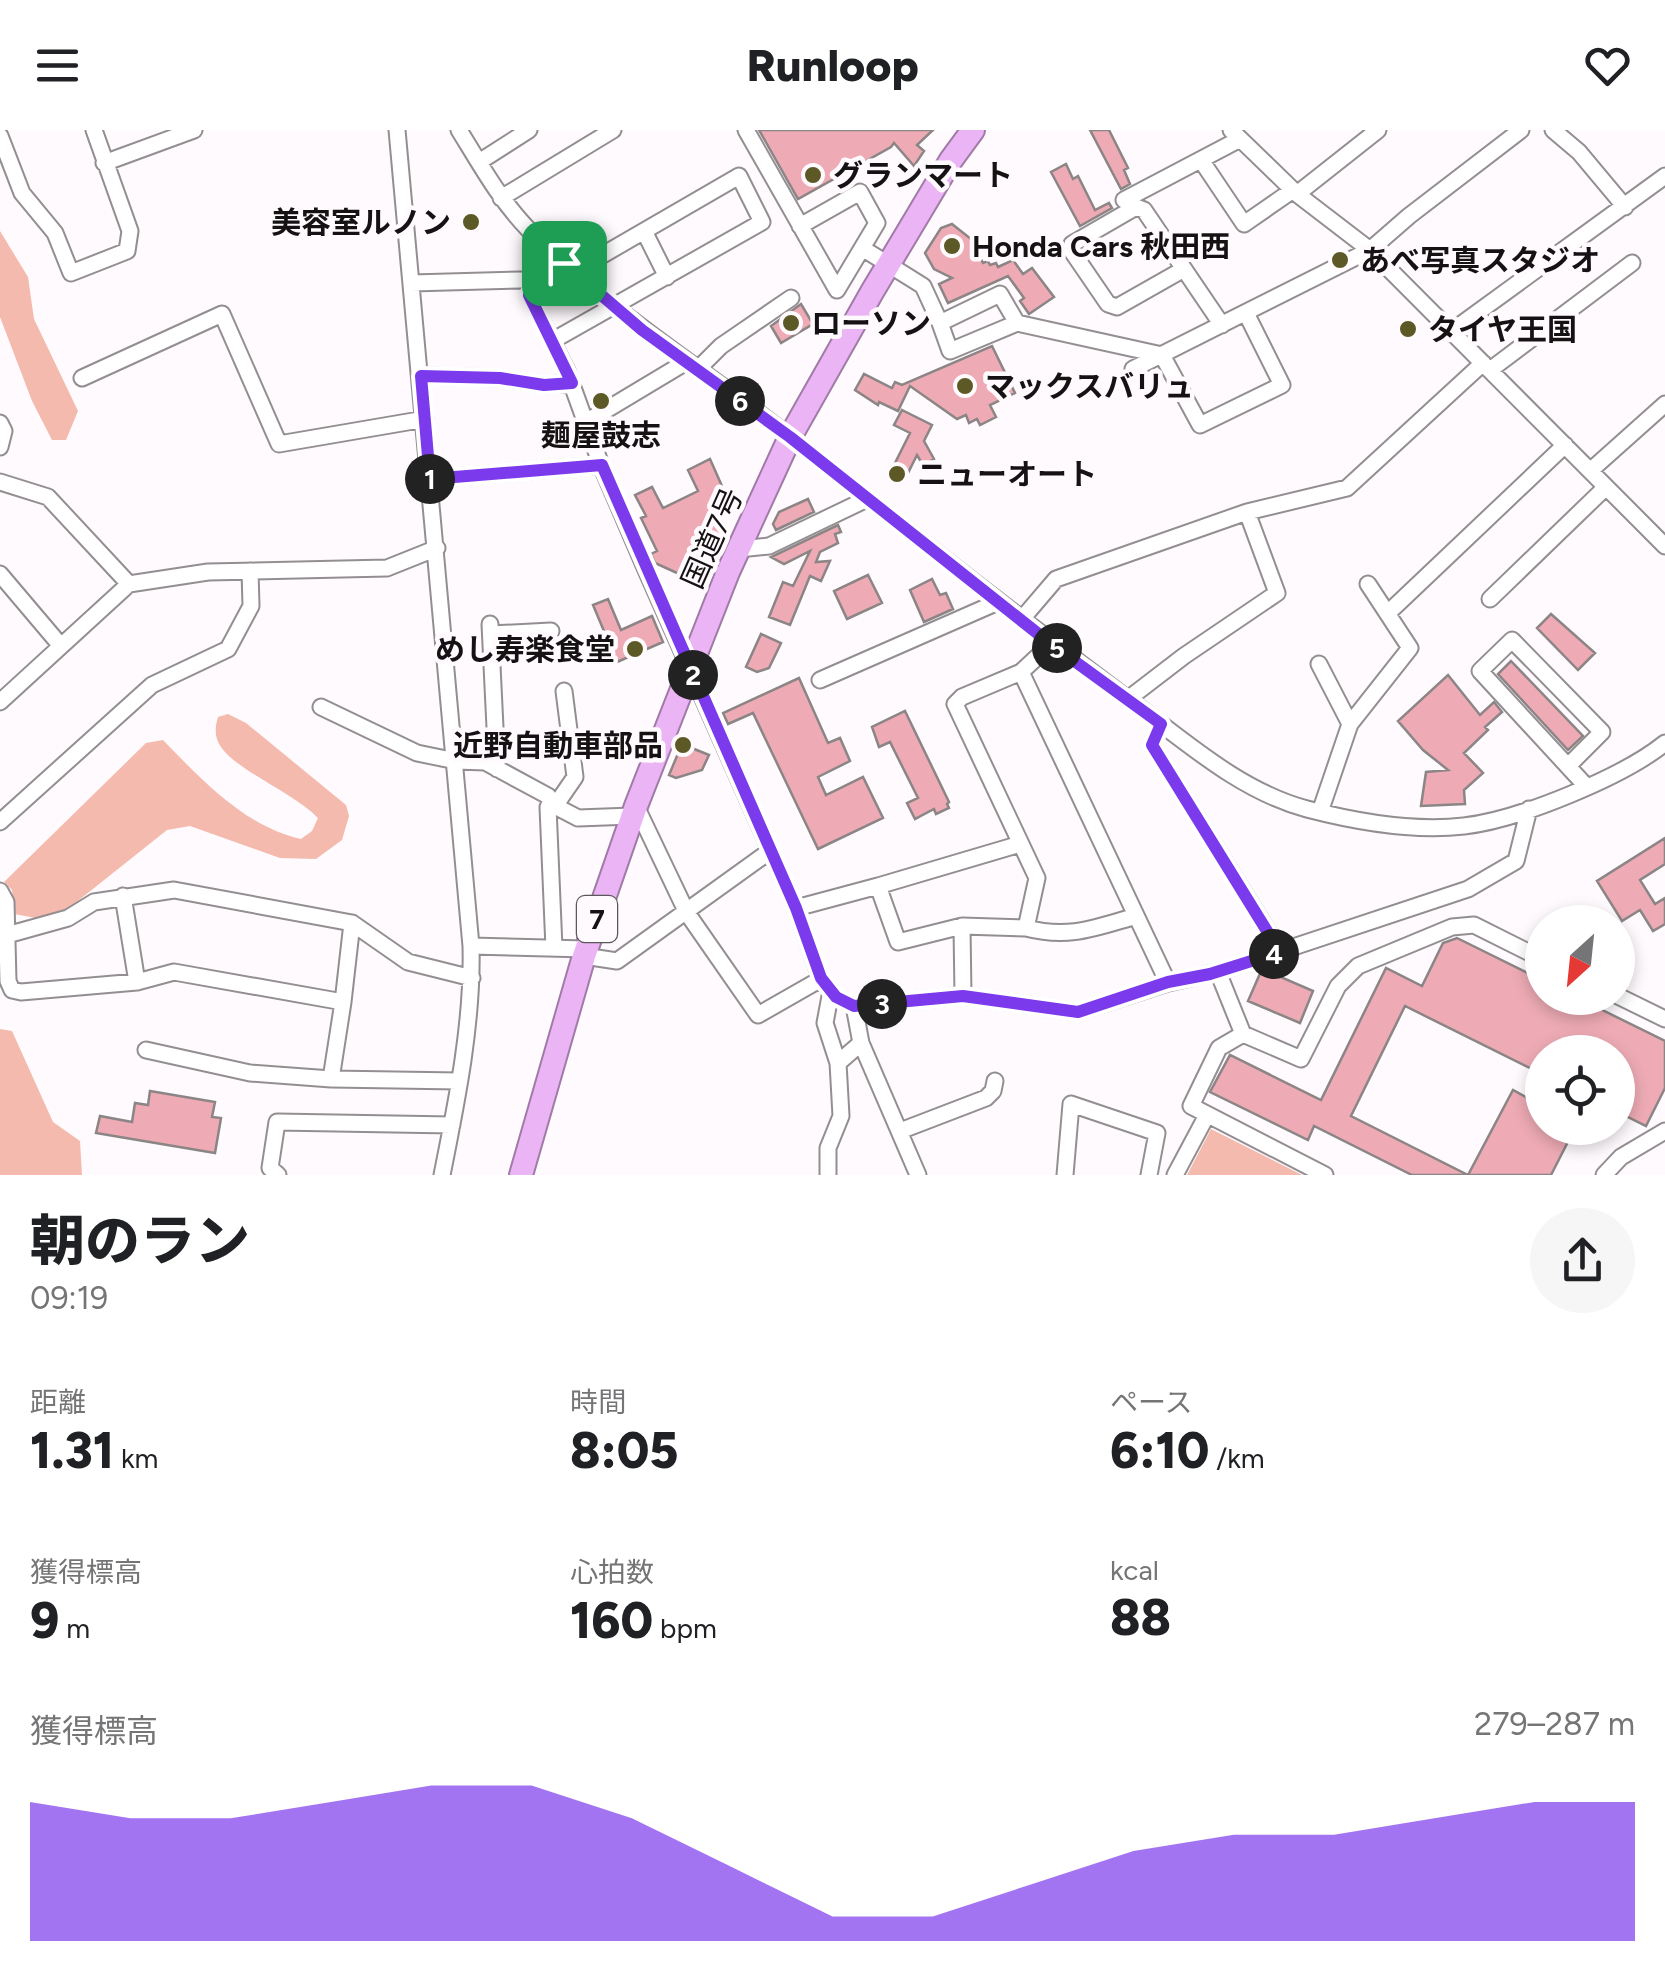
<!DOCTYPE html>
<html lang="ja">
<head>
<meta charset="utf-8">
<style>
  :root { --surface:#fff; --page:#f6f6f6; --text:#202124; --muted:#757577; --accent:#7c3aed }
  body { margin:0; font-family:Figtree,"Noto Sans JP",sans-serif; background:var(--page); color:var(--text); height:100vh; display:flex; flex-direction:column; font-size:38px; white-space:nowrap }
  * { box-sizing:border-box; margin:0 }
  p { font-size:32px; color:var(--muted) }
  .icon { flex:none; width:55px; height:55px; fill:none; stroke:currentColor; stroke-width:2; stroke-linecap:round; stroke-linejoin:round }
  .map { position:relative; height:1045px; overflow:hidden }
  .details { display:flex; flex-direction:column; background:var(--surface); flex:1 }
  .details>* { flex:none }
  .needle { width:65px; rotate:207deg }
  .buttons { position:absolute; left:1525px; top:775px; display:grid; gap:20px }
  .buttons a { display:grid; place-items:center; width:110px; height:110px; border-radius:50%; background:var(--surface); box-shadow:0 5px 15px #0003; font-size:50px }
  .pin { position:absolute; display:grid; place-items:center; width:85px; height:85px; color:#fff; margin:-42px; border-radius:20px; box-shadow:0 5px 15px #0006 }
  .km { position:absolute; width:50px; height:50px; margin:-25px; border-radius:50%; background:#222; color:#fff; font-size:28px; line-height:50px; text-align:center }
  .round { display:grid; place-items:center; flex:none; width:105px; height:105px; border-radius:52px; background:var(--page) }
  .headline { display:flex; align-items:center; justify-content:space-between; height:170px; padding:0 30px }
  h1 { font-size:55px; font-weight:800; line-height:75px }
  .figures { display:grid; grid-template-columns:repeat(3,1fr); gap:15px; height:170px; padding:10px 30px }
  .figures div { display:grid; align-content:center }
  .figures b { font-size:50px; font-weight:800 }
  .figures small { font-size:28px; font-weight:400 }
  .figures p { font-size:28px }
  .chart { height:280px; padding:20px 30px }
  .chart p { display:flex; justify-content:space-between }
  .chart svg { width:100%; height:180px; margin-top:10px; fill:var(--accent); opacity:.7 }
  header { display:flex; justify-content:space-between; align-items:center; height:130px; padding:0 30px; background:var(--surface); font-size:45px; font-weight:800 }
  .map>svg:first-child { display:block }
</style>
</head>
<body>
<header><svg class="icon" aria-label="menu" viewBox="0 0 24 24"><path d="M4 6h16M4 12h16M4 18h16"/></svg>Runloop<svg class="icon" aria-label="heart" viewBox="0 0 24 24"><path d="M12 20l-8-8c-3-5 5-10 8-4 3-6 11-1 8 4z"/></svg></header>
<div class="map">
<svg width="1665" height="1045" viewBox="0 0 1665 1045">
  <rect width="100%" height="100%" fill="#fffafd"/>
  <path fill="#f4baad" d="M0,101L28,147L34,189L78,281L66,310H52L32,271L0,187Z
    M228,584L246,593L346,675L349,686L342,710L316,729L280,728L190,696L167,700L69,778L36,788L14,784L12,760L4,752L146,613L163,610C202,650 244,696 301,709L312,701L318,688C294,663 236,640 221,617C214,607 215,597 218,587Z
    M0,899L12,901L53,992L80,1011L82,1045H0Z
    M1211,999L1302,1045H1187Z"/>
  <path fill="#eeabb5" stroke="#8b8586" stroke-width="2.5" d="M759,0H933L917,15L924,21L914,36L894,13L891,17L798,69Z
    M1090,0H1109L1128,38L1124,40L1130,54L1121,59Z
    M1066,34L1073,49L1078,46L1095,80L1109,73L1112,78L1080,96L1051,42Z
    M952,94L971,109L983,133L988,131L990,135L996,133L998,137L1013,130L1023,144L1032,138L1054,167L1029,184L1020,171L1024,168L1008,146L948,173L939,154L952,148L934,139L925,123L941,98Z
    M801,174L813,194L781,213L771,196Z
    M992,216L1015,263L990,275L996,287L980,295L977,289L969,293L966,285L957,289L910,256L898,281L879,272L878,275L855,260L864,244L892,258L895,252L902,255Z
    M902,280L932,295L924,311L934,329L923,335L917,325L908,343L894,335L910,303L894,295Z
    M710,329L729,372L728,379L707,389L723,396L715,413L707,409L696,431L707,436L699,453L655,433L651,424L657,421L641,388L646,386L635,365L652,357L663,378L698,361L688,340Z
    M808,369L814,382L776,400L773,394L779,382Z
    M838,395L841,402L835,404L838,413L820,422L816,432L830,431L821,451L810,446L790,495L769,487L783,452L793,456L810,421L784,434L771,427Z
    M868,445L882,473L847,489L834,461Z
    M932,449L940,465L946,463L953,479L924,492L910,460Z
    M608,469L621,500L652,486L663,512L617,532L593,475Z
    M1551,484L1595,523L1578,540L1537,498Z
    M761,504L781,513L769,538L757,542L746,537Z
    M1511,531L1583,606L1568,620L1498,544Z
    M1448,545L1480,585L1494,572L1502,582L1485,597L1488,600L1464,623L1483,643L1464,660L1465,674L1421,676L1426,642L1448,640L1423,620L1398,591Z
    M799,548L828,613L840,608L850,631L818,647L826,665L863,647L883,688L818,719L753,583L728,594L723,583Z
    M905,581L949,672L947,674L949,678L936,684L934,679L915,689L907,673L918,668L890,612L879,617L872,597Z
    M682,614L709,625L702,640L676,648L669,645Z
    M1665,708V734L1640,750L1655,774L1665,768V794L1653,801L1640,780L1622,791L1597,751Z
    M1457,808L1542,850V868H1578L1665,911V958L1646,996L1618,982V922H1542V944L1405,876L1351,986L1468,1045L1513,960L1542,976V998H1575L1551,1045H1412L1314,996L1308,1010L1210,962L1230,925L1321,970L1386,838L1422,856L1443,813Z
    M1262,839L1313,861L1300,893L1248,871Z
    M150,961L215,972L212,987L221,988L215,1023L96,1003L100,986L132,992L135,973L148,975Z"/>
  <g fill="none" stroke-linecap="round" stroke-linejoin="round">
    <defs>
      <path id="minor" d="M397,0L471,816C473,892 457,970 442,1045
        M459,0C480,34 500,70 528,99C607,181 705,240 794,310C904,398 1015,485 1128,569C1184,610 1239,661 1307,679C1357,692 1412,702 1464,696C1518,690 1623,647 1665,613
        M746,0L837,160L877,93L860,62L800,96
        M1231,0L1297,64L1370,120L1665,416
        M1553,0L1579,22L1625,77
        M0,6L22,63L55,103L71,143L127,121L130,101L94,0
        M1201,30L1244,94L1293,60
        M479,32L529,0
        M104,33L194,0
        M1297,64L1378,0
        M501,68L613,0
        M1124,70L1240,9
        M644,101L667,147
        M862,118L923,156L940,193L1000,164L1017,193L1162,225L1200,295L1282,255L1246,183
        M564,133L537,149L529,165L567,241L601,335L646,440L796,778L821,849L836,867L854,876L963,866L1078,882L1168,853L1218,842L1468,759L1516,731L1529,679
        M1184,139L1117,177L1108,174L1071,120L1072,114L1136,77L1144,80L1222,195
        M412,153L521,150
        M940,193L950,221L1017,193
        M1452,201L1665,46
        M552,211L762,92L739,46L575,141
        M1133,239L1370,120L1409,86L1521,0
        M697,240L721,216L791,168
        M1490,240L1632,133
        M421,246L500,248L544,255L571,253
        M82,248L222,184L279,314L425,289
        M586,292L686,232
        M0,293L4,301L0,317
        M1590,341L1665,274
        M430,349L601,335
        M0,352L48,367L129,454
        M739,419L769,416L867,369
        M0,444L61,516
        M1490,469L1606,357
        M1389,482L1565,315
        M1021,490L1056,449L1247,382L1347,358L1483,233
        M490,494L497,639
        M491,504L551,501
        M1319,534L1350,594
        M1021,542L1051,514
        M820,550L998,472
        M1128,569L1184,526L1277,463L1247,382
        M0,572L129,454L208,442L387,438L437,418
        M321,577L417,623L456,631L485,632L548,666L555,676L578,688L632,686
        M1161,594L1152,615L1280,821
        M1569,635L1602,602L1512,510L1480,541L1586,656
        M551,671L548,677L554,818
        M555,676L575,647L564,561
        M636,676L687,783L758,885L821,849
        M1320,682L1350,594L1410,518L1368,454
        M0,692L152,555L228,519L251,476L250,441
        M1020,714L878,756L898,812L962,796L1026,798
        M0,761L6,772L8,851L12,860L21,862L137,852L174,842L343,872L331,949L459,951
        M123,766L137,852
        M796,778L878,756
        M1136,786C1094,798 1069,809 1026,798L1037,748L955,574L962,567L1021,542L1168,853
        M962,796L963,866
        M7,805L68,788L94,772L174,760L352,793L408,832L472,848
        M471,816L586,819
        M584,826L617,831L770,721
        M1218,842L1243,904L1301,929L1338,856L1358,836L1452,797L1474,795L1542,829
        M831,861L825,893L838,933
        M1618,866L1665,889
        M343,872L352,793
        M854,876L861,913L918,1045
        M1243,904L1219,918L1191,976L1325,1045
        M146,920L250,943L331,949
        M900,1001L986,968L993,961L995,951
        M278,1045L270,1038L277,992L452,995
        M828,1045V1018L841,986L838,933L861,913
        M1065,1045L1071,974L1157,1003L1149,1045
        M1175,1045L1207,985
        M1604,1045L1621,1027L1665,1001"/>
      <path id="highway" d="M521,1045L584,826L636,676L728,442L790,307L872,162L951,30L973,0"/>
    </defs>
    <use href="#minor" stroke="#938e91" stroke-width="19"/>
    <use href="#highway" stroke="#9f7ba6" stroke-width="26"/>
    <use href="#minor" stroke="#fff" stroke-width="15"/>
    <use href="#highway" stroke="#eab4f5" stroke-width="22"/>
  </g>
  <g fill="none" stroke-linecap="round" stroke-linejoin="round">
    <defs>
      <path id="route" d="M564,133L642,200L790,307L1051,514L1161,594L1152,615L1280,822L1210,844L1168,852L1078,882L963,866L854,876L836,867L821,848L796,778L602,335L430,349L421,246L500,248L544,255L572,253L529,165L537,149Z"/>
    </defs>
    <use href="#route" stroke="#fff" stroke-width="20"/>
    <use href="#route" stroke="#7c3aed" stroke-width="12"/>
  </g>
  <g fill="#5c5926" stroke="#fffafd" stroke-width="4">
    <circle cx="813" cy="45" r="10"/>
    <circle cx="471" cy="92" r="10"/>
    <circle cx="952" cy="116" r="10"/>
    <circle cx="1340" cy="130" r="10"/>
    <circle cx="791" cy="193" r="10"/>
    <circle cx="1408" cy="199" r="10"/>
    <circle cx="965" cy="256" r="10"/>
    <circle cx="601" cy="271" r="10"/>
    <circle cx="897" cy="344" r="10"/>
    <circle cx="635" cy="519" r="10"/>
    <circle cx="683" cy="615" r="10"/>
  </g>
  <g text-anchor="middle" dominant-baseline="central" stroke-width="9" stroke-linejoin="round" paint-order="stroke">
    <rect fill="#fffafd" stroke="#5a5859" stroke-width="2.5" x="577" y="766" width="40" height="46" rx="8"/>
    <g font-size="28" font-weight="bold" fill="#141213">
      <text x="597" y="789">7</text>
    </g>
    <g font-size="30" font-weight="bold" fill="#141213" stroke="#fffafd" text-anchor="start">
      <text x="833" y="45">グランマート</text>
      <text x="451" y="92" text-anchor="end">美容室ルノン</text>
      <text x="972" y="116">Honda Cars 秋田西</text>
      <text x="1360" y="130">あべ写真スタジオ</text>
      <text x="811" y="193">ローソン</text>
      <text x="1428" y="199">タイヤ王国</text>
      <text x="985" y="256">マックスバリュ</text>
      <text x="601" y="305" text-anchor="middle">麺屋鼓志</text>
      <text x="917" y="344">ニューオート</text>
      <text x="615" y="519" text-anchor="end">めし寿楽食堂</text>
      <text x="663" y="615" text-anchor="end">近野自動車部品</text>
    </g>
    <g font-size="30" fill="#141213" stroke="#fffafd">
      <text transform="translate(712 408) rotate(-66)">国道7号</text>
    </g>
  </g>
</svg>
<div class="buttons">
<a><svg class="needle" viewBox="-14 -14 28 28"><path d="M0-13l5 13h-10z" fill="#e53935"/><path d="M0 13l5-13h-10z" fill="#757577"/></svg></a>
<a><svg class="icon" aria-label="locate" viewBox="0 0 24 24"><circle cx="12" cy="12" r="6"/><path d="M12 2v4M12 18v4M2 12h4M18 12h4"/></svg></a>
</div>
<div class="pin" style="left:564px;top:133px;background:#1e9e55"><svg class="icon" aria-label="arrive" viewBox="0 0 24 24"><path d="M6 21V4h12l-3 4 3 4H6"/></svg></div>
<b class="km" style="left:430px;top:349px">1</b>
<b class="km" style="left:693px;top:545px">2</b>
<b class="km" style="left:882px;top:874px">3</b>
<b class="km" style="left:1274px;top:824px">4</b>
<b class="km" style="left:1057px;top:518px">5</b>
<b class="km" style="left:740px;top:271px">6</b>
</div>
<section class="details">
<div class="headline"><div><h1>朝のラン</h1><p>09:19</p></div><a class="round"><svg class="icon" aria-label="share" viewBox="0 0 24 24"><path d="M12 15V3M7 8l5-5 5 5M5 13v7h14v-7"/></svg></a></div>
<div class="figures">
<div><p>距離</p><b>1.31<small> km</small></b></div>
<div><p>時間</p><b>8:05</b></div>
<div><p>ペース</p><b>6:10<small> /km</small></b></div>
</div>
<div class="figures">
<div><p>獲得標高</p><b>9<small> m</small></b></div>
<div><p>心拍数</p><b>160<small> bpm</small></b></div>
<div><p>kcal</p><b>88</b></div>
</div>
<div class="chart"><p><span>獲得標高</span>279–287 m</p>
<svg viewBox="0 0 160 44" preserveAspectRatio="none"><path d="M0 44V10L10 14L20 14L30 10L40 6L50 6L60 14L70 26L80 38L90 38L100 30L110 22L120 18L130 18L140 14L150 10L160 10V44z"/></svg>
</div>
</section>
</body>
</html>
